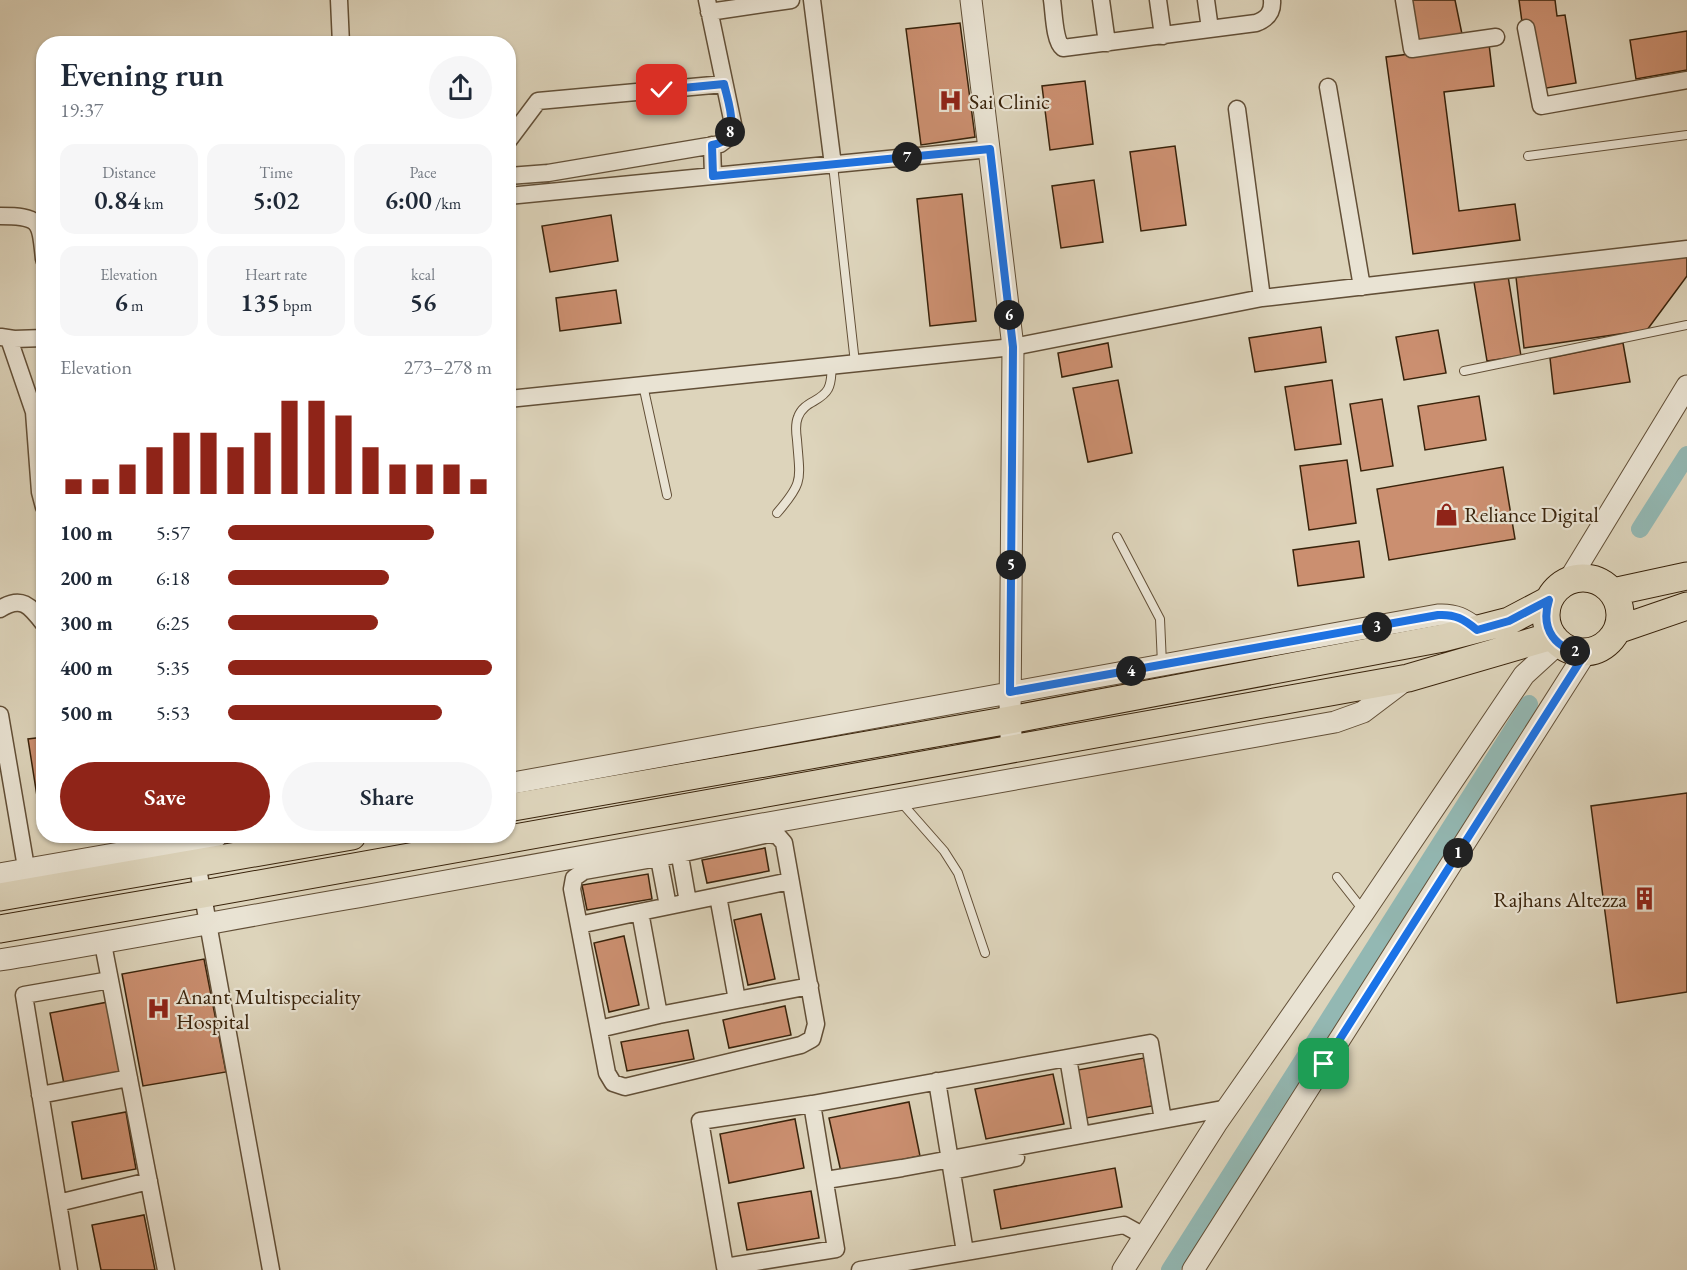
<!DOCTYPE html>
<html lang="en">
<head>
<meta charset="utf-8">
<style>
  :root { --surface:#fff; --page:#f6f6f7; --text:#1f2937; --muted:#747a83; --accent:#8f2418 }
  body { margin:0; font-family:"EB Garamond",serif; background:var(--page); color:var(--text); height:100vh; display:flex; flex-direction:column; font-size:22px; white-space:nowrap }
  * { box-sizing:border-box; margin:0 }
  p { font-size:20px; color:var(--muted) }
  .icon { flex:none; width:33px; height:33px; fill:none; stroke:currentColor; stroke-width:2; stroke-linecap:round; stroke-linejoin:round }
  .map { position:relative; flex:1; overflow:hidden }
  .drawer { position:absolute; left:36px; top:36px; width:480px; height:807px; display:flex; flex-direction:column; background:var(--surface); border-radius:24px; box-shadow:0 2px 4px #0004 }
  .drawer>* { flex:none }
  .pin { position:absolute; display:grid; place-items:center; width:51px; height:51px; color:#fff; margin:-26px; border-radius:12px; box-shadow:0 3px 9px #0006 }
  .km { position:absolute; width:30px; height:30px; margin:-15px; border-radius:50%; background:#222; color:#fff; font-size:16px; line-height:30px; text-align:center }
  .round { display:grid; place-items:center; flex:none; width:63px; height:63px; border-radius:32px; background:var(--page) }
  .summary { display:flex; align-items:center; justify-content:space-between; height:102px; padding:0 24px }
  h1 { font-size:33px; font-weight:600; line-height:45px }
  .stats { display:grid; grid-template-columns:repeat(3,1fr); gap:9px; height:102px; padding:6px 24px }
  .stats div { display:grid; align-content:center; border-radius:15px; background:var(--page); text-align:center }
  .stats b { font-size:26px; font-weight:600 }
  .stats small { font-size:16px; font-weight:400 }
  .stats p { font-size:16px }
  .chart { height:168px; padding:12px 24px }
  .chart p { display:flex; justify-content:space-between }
  .chart svg { width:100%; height:108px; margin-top:6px; stroke:var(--accent); stroke-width:6 }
  .cta { display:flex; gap:12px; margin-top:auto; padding:12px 24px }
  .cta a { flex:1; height:69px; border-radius:36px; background:var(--accent); color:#fff; font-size:24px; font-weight:600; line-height:69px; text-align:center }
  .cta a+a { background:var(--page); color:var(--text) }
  ul { padding:0 24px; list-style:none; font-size:20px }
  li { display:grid; grid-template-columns:96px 72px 1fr; align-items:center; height:45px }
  li i { height:15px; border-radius:8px; background:var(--accent) }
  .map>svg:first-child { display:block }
</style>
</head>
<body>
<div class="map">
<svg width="1687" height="1270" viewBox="0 0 1687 1270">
  <rect width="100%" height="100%" fill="#ddd4bb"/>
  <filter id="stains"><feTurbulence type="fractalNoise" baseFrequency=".00333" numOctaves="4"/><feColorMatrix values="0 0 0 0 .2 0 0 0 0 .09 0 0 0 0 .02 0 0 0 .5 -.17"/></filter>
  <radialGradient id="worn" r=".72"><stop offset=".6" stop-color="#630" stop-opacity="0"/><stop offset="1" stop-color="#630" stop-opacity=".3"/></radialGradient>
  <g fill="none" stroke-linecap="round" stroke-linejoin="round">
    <path stroke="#93b8b3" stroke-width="18" d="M1640,529L1687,455
      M1170,1270L1529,704"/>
  </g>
  <path fill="#cb8f70" stroke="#39230b" stroke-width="1.5" d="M1410,0H1455L1462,34L1418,42Z
    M1519,0H1555L1557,16L1565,15L1576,83L1541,89L1530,21L1522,22Z
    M960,23L975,137L921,145L906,29Z
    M1687,31V70L1636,79L1630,40Z
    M1489,44L1494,86L1444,92L1459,211L1515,204L1520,240L1413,254L1386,57Z
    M1085,81L1093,144L1050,150L1042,86Z
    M1175,146L1186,225L1141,231L1130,152Z
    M1094,180L1103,242L1061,248L1052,186Z
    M962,194L976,321L930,326L917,199Z
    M611,215L618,261L550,272L542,226Z
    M1687,257V276L1647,330L1524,348L1516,277Z
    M1508,276L1521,356L1487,361L1474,282Z
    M616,290L621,323L560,331L556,298Z
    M1321,327L1326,362L1255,372L1249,338Z
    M1438,330L1446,373L1404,380L1396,337Z
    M1108,343L1112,367L1062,377L1058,353Z
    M1623,343L1630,382L1554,394L1550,358Z
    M1118,380L1132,453L1088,462L1073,388Z
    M1332,380L1341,444L1295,450L1285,387Z
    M1479,396L1486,440L1425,450L1418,406Z
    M1382,399L1393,466L1361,471L1350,404Z
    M1347,460L1356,523L1309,530L1300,466Z
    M1503,467L1515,539L1389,560L1377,489Z
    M1359,541L1364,577L1298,586L1293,550Z
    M44,737V834H43L28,739Z
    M1687,793V992L1617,1003L1591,806Z
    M765,848L769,871L707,883L702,860Z
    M648,874L652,899L587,910L582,885Z
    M761,914L775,979L748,985L734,920Z
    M624,936L639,1005L609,1012L594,943Z
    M204,959L226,1072L143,1086L122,974Z
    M108,1002L122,1072L64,1084L50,1013Z
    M785,1006L791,1035L729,1048L723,1020Z
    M688,1030L694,1059L627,1071L621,1042Z
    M1144,1058L1152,1106L1081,1119L1072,1071Z
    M1053,1074L1064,1124L986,1139L975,1089Z
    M909,1102L920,1156L841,1172L829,1118Z
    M126,1112L136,1169L82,1179L72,1122Z
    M795,1119L804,1168L729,1183L720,1134Z
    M1115,1168L1122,1207L1001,1229L994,1190Z
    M811,1191L819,1238L747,1250L738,1203Z
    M144,1215L155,1270H101L92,1225Z"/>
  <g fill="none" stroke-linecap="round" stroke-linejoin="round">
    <defs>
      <path id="service" d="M1528,156L1687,135
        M833,165L855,363
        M1464,371L1687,325
        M643,385L667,495
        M777,513C804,482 800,480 797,440C796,433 795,424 798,417C804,401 821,402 828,389C832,382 831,373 832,366
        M1117,537L1160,619L1162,664
        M900,801L944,851L958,873L985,953
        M1337,877L1363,910"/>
      <path id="minor" d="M339,0L341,44
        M812,0L833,165
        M1052,0C1054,12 1054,41 1063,48L1256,23C1267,19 1273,13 1272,0
        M1101,0L1107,43
        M1158,0L1163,36
        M1206,0L1210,29
        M1404,0L1412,49L1496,37
        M709,12L791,0
        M1526,28L1541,106L1687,80
        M1328,87L1362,287
        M1237,109L1262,298
        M508,141L538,101L724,84
        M712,145L713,176
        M508,176L548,173L720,144L728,138L733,124L707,0
        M508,196L990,149
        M0,216C41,216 40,221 44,259
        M1,337L14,339L44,338
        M9,339L34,412L40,492L44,507
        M508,399L1013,347L1262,298L1687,249
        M0,609C22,595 30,606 44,624
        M0,715L28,879
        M769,834L778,836L784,843L816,1024L812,1039L801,1045L625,1087L613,1083L607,1073L572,889L574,878L584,871L680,854Z
        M678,845L688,902
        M657,848L668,906
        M197,863L271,1270
        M718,896L737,1000L659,1015L640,912Z
        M718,896L790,881
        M579,925L640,912
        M103,944L166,1270
        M737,1000L810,986
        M599,1029L659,1015
        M1068,1058L1081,1135
        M937,1081L965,1252
        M40,1095L129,1078
        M812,1104L700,1121L725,1267L836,1249L812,1104L1150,1043L1163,1120
        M952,1171L1016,1158
        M826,1180L902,1168L1228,1108
        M58,1203L149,1181
        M69,1270L24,995L110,980
        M860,1270L1124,1225L1144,1236"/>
      <path id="tertiary" d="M971,0L1013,347L1010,720L1012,750
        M1569,580L1687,386
        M508,784L1438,615C1455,614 1464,619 1477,629
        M0,874L217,836
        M0,960C123,940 246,916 369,895C691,837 1013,777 1335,722L1363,712L1408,678
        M1123,1270L1216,1124L1364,912L1524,675L1559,643
        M1193,1270L1586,652"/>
      <path id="primary" d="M1546 615a37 37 0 1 1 74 0a37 37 0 1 1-74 0Z
        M1613,592L1687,576
        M1617,630L1687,606
        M508,808L1010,720L1443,638L1509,621L1549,600
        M0,897L352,836
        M0,929L203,894L1408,678L1552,636"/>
    </defs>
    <use href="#service" stroke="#624f37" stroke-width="10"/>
    <use href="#minor" stroke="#624f37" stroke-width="19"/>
    <use href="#tertiary" stroke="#624f37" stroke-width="23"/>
    <use href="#primary" stroke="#39230b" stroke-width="29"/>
    <use href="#service" stroke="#e9e3d3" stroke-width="8"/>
    <use href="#minor" stroke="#e9e3d3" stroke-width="16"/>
    <use href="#tertiary" stroke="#e9e3d3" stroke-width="21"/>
    <use href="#primary" stroke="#ddd4bb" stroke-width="27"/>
  </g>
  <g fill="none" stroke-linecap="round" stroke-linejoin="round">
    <defs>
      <path id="route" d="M662,90L724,84C729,106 743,140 712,145L713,176L990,149L1013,347L1010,692L1438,615C1455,614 1464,619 1477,630L1509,621L1549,600C1540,629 1555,651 1586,652L1324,1064"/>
    </defs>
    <use href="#route" stroke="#fff" stroke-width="12"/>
    <use href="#route" stroke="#1a73e8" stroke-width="8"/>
  </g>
  <defs>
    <symbol id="hospital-bare" viewBox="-9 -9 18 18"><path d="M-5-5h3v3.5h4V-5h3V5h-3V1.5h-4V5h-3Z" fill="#8f2418" stroke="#e9e3d3" stroke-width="2.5" paint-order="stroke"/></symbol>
    <symbol id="shop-bare" viewBox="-9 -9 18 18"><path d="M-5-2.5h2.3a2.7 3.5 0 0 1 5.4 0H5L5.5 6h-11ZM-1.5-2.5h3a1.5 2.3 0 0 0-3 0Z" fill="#8f2418" stroke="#e9e3d3" stroke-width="2.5" paint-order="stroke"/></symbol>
    <symbol id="building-bare" viewBox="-9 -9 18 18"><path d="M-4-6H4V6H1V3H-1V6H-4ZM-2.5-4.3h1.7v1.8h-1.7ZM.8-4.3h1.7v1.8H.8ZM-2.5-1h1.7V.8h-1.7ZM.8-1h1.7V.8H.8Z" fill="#8f2418" stroke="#e9e3d3" stroke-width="2.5" paint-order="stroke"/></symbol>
  </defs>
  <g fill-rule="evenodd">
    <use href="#hospital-bare" x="934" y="84" width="33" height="33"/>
    <use href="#shop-bare" x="1430" y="498" width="33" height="33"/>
    <use href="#building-bare" x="1628" y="882" width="33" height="33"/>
    <use href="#hospital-bare" x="142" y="992" width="33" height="33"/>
  </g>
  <g text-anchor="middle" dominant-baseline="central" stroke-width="4.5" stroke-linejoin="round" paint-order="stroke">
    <g font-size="22" fill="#39230b" stroke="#e9e3d3" text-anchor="start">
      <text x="969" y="101">Sai Clinic</text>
      <text x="1464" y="514">Reliance Digital</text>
      <text x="1627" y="899" text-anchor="end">Rajhans Altezza</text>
      <text x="176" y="996">Anant Multispeciality<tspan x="176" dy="25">Hospital</tspan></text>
    </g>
  </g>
  <rect width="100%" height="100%" filter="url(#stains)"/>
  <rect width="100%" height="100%" fill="url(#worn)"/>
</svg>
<div class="pin" style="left:1324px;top:1064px;background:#1e9e55"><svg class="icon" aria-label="arrive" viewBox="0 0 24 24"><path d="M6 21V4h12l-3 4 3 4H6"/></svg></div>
<div class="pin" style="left:662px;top:90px;background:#d93025"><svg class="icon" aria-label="check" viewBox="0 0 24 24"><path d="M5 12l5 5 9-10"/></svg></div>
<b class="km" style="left:1458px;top:853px">1</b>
<b class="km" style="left:1575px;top:651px">2</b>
<b class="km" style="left:1377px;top:627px">3</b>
<b class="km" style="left:1131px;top:671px">4</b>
<b class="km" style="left:1011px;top:565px">5</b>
<b class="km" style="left:1009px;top:315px">6</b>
<b class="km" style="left:907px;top:157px">7</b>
<b class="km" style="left:730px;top:132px">8</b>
<section class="drawer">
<div class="summary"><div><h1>Evening run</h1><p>19:37</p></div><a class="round"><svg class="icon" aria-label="share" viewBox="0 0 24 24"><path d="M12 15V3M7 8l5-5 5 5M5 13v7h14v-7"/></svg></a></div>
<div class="stats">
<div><p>Distance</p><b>0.84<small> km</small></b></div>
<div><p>Time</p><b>5:02</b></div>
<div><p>Pace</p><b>6:00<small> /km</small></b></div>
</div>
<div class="stats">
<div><p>Elevation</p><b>6<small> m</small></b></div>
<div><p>Heart rate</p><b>135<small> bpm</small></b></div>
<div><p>kcal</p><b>56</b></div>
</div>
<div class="chart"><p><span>Elevation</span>273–278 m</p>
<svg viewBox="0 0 160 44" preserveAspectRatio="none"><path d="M5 44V38M15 44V38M25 44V32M35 44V25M45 44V19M55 44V19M65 44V25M75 44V19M85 44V6M95 44V6M105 44V12M115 44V25M125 44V32M135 44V32M145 44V32M155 44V38"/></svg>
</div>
<ul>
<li><b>100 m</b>5:57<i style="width:78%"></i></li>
<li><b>200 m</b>6:18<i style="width:61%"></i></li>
<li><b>300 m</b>6:25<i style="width:57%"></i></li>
<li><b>400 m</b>5:35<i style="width:100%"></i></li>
<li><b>500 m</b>5:53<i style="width:81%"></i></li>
</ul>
<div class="cta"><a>Save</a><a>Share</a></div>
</section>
</div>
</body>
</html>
